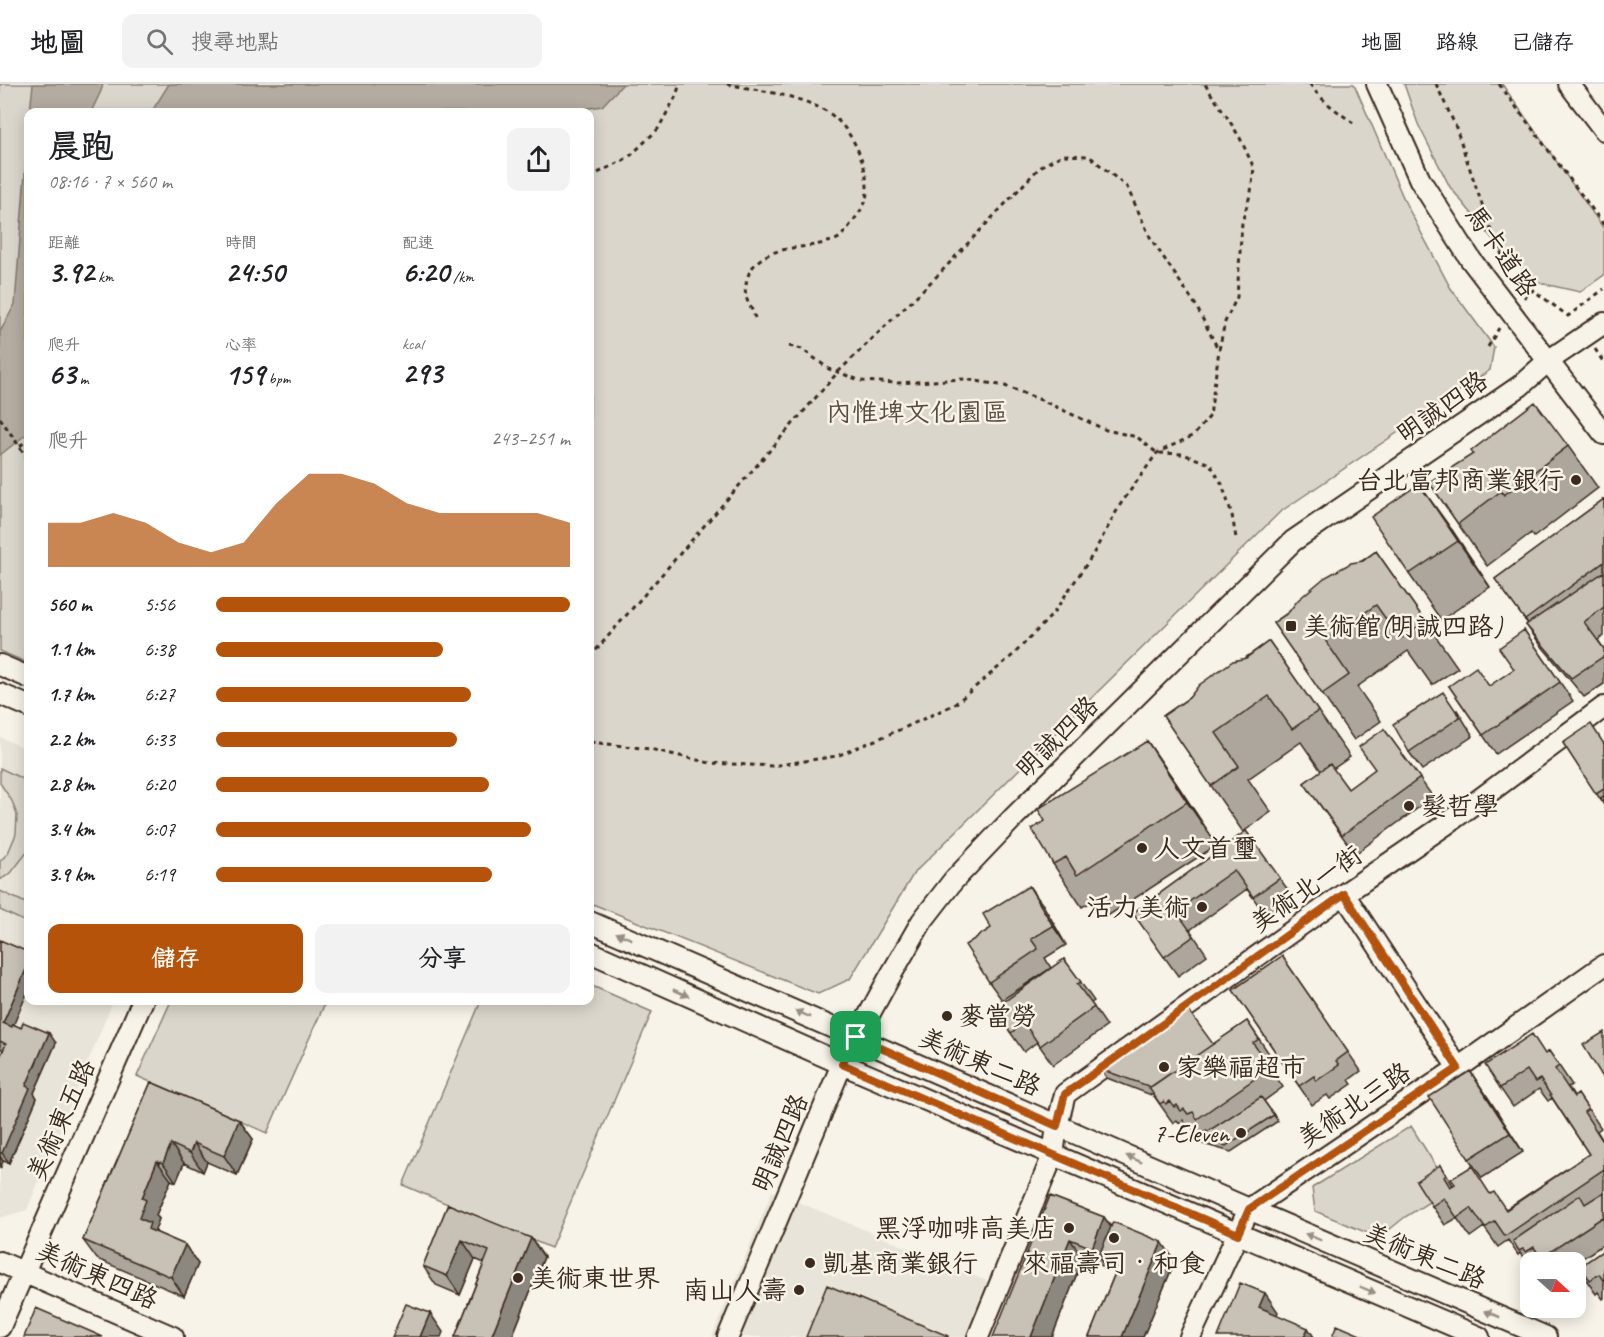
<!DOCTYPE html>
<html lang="zh-TW">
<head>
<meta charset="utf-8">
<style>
  :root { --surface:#fff; --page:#f2f2f2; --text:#202124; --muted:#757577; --line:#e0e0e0; --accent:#b45309 }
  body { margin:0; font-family:Caveat,"LXGW WenKai TC",sans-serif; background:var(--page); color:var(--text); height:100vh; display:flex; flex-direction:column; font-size:22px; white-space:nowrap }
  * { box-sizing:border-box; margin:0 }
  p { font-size:20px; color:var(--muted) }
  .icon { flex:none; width:33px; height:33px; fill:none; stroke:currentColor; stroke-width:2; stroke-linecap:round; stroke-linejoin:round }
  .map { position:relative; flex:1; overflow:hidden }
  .details { position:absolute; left:24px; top:24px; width:570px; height:897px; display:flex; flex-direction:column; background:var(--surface); border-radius:12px; box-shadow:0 3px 15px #0003 }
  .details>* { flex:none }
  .needle { width:39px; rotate:111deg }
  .buttons { position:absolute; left:1520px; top:1168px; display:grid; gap:12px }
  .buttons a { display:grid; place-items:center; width:66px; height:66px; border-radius:12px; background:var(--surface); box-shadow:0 3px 15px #0003; font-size:30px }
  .pin { position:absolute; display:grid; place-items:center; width:51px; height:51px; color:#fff; margin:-26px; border-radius:12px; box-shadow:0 3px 9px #0006 }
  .round { display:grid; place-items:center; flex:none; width:63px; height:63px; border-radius:12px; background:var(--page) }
  .overview { display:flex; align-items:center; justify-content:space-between; height:102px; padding:0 24px }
  h1 { font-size:33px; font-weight:600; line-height:45px }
  .stats { display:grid; grid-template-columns:repeat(3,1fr); gap:9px; height:102px; padding:6px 24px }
  .stats div { display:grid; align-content:center }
  .stats b { font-size:30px; font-weight:600 }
  .stats small { font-size:16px; font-weight:400 }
  .stats p { font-size:16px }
  .chart { height:168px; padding:12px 24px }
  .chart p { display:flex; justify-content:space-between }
  .chart svg { width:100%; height:108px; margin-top:6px; fill:var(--accent); opacity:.7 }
  .cta { display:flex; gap:12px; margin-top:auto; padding:12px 24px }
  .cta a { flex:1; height:69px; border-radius:12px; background:var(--accent); color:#fff; font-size:24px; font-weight:600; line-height:69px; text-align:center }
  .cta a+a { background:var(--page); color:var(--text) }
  ul { padding:0 24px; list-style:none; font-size:20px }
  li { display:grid; grid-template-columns:96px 72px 1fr; align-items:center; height:45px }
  li i { height:15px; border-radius:8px; background:var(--accent) }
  header { display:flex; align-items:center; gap:36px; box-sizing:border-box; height:84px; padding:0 30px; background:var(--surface); border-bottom:2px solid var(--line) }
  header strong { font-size:28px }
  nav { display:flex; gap:33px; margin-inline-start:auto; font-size:21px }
  .search { width:420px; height:54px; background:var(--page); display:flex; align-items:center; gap:15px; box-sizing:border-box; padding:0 21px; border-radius:12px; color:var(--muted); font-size:22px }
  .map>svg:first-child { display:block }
</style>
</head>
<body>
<header>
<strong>地圖</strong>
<div class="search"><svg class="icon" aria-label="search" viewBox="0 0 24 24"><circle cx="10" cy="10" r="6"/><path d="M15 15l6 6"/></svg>搜尋地點</div>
<nav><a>地圖</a><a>路線</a><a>已儲存</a></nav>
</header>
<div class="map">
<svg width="1604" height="1253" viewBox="0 0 1604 1253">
  <rect width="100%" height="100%" fill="#f7f3e8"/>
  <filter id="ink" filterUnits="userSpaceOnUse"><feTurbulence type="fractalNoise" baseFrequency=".0167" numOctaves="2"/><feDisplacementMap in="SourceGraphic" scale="12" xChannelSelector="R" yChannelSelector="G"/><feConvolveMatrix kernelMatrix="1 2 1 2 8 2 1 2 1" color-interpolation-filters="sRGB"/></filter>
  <g filter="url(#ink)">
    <path fill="#e9e4d9" d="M0,653L28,666V916L113,917L27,1126L0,1134Z
      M772,1107L989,1198L965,1253H712Z"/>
    <path fill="#dbd6cb" stroke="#8b8074" stroke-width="1.5" d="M0,0H1354L1406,120L1450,203L1494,263L1490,286L1280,428L914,789L850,895L818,910L590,819V28H28V579L0,567Z
      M1404,0H1502L1604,145V191L1580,208L1540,199L1504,169L1450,103L1418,40Z
      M0,684L23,695L28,707V767L11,789L0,796V777L8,769L16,750L17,731L12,717L0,699Z
      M0,807L28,820V839L0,826Z
      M590,901L652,928L551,1164L403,1101L481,917L590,916Z
      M171,917H326L267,1049L137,992Z
      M1411,1042L1450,1105L1405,1133L1379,1154L1315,1127L1312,1104Z"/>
    <path fill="#b4aca0" stroke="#84786c" stroke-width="1.5" d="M33,0H103L101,7L91,28H30Z
      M169,0H623L602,22L571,27L570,28H149L154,24Z
      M28,51V349L0,371V248L15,220Z"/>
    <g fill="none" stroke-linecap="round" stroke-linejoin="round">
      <defs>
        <path id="minor" d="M1377,0L1420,96L1471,176L1604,350
          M1569,0L1604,46
          M0,581L28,593
          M0,610L28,622
          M1344,810L1458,984
          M590,838L1249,1125L1546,1253
          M590,868L842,980L1479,1253
          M0,1178L173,1253
          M0,1243L143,916
          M728,1253L842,980L888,896L922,837L953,797L1014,733L1293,457L1504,313L1520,302L1548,277L1604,239
          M978,1253L1053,1071L1057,1042L1065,1010L1344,810L1445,741L1604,623
          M1190,1253L1249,1125L1458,984L1604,881"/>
      </defs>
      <use href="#minor" stroke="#3b2a1e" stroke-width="24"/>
      <path stroke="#3b2a1e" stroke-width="3" stroke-dasharray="4.5 4.5" stroke-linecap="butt" d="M727,0C760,7 794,10 824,26C851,40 872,86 866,116C865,122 845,149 840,153C837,156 832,157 828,158C801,166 766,160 750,187C748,191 747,196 746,200C743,217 751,219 755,234
        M1310,0C1321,17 1340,29 1356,41
        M1436,0L1455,41L1491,147L1503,173
        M1499,0L1604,141
        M590,93L629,73L658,45L675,14L680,0
        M1524,214L1533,206L1568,232L1604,205
        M789,262L802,265L829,285L862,297L898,299L965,295L1005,302L1041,316L1106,346L1137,353L1157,369L1183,370L1210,380L1222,400L1232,431L1236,454
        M1488,263L1499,244
        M1595,265L1604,279
        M0,334L28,375
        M20,362L28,355
        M590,573L838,288L939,190L1040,83L1062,71L1089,72L1127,103L1151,155L1195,220L1218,265
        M590,658L650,665L710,679L772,682L837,672L904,644L955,620L1013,571L1052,531L1092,472L1120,421L1157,369L1194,351L1210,332L1219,266L1225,238L1237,213L1242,138L1251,108L1254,84L1240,54L1224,28L1209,7L1205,0"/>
      <use href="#minor" stroke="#f7f3e8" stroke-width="20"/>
    </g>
    <path fill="#aca69d" stroke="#3b2a1e" stroke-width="1.5" d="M1568,362L1598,404L1534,453L1531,449L1487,482L1429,398Z
      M1604,415V552L1598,556L1604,565V600L1584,613L1540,560L1526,541L1528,540L1495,495Z
      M1452,446L1490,503L1441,536L1409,490Z
      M1376,467L1458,584L1432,601L1408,567L1357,603L1381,637L1354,656L1273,539Z
      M1524,546L1573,617L1496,670L1449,602H1490L1514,585Z
      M1269,557L1350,673L1333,685L1348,705L1375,686L1384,645L1433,713L1355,770L1304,699L1321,687L1301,658L1248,695L1271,728L1243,748L1163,632Z
      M1457,626L1473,652L1422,686L1409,668Z
      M1147,657L1176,699L1217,761L1106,833L1094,816L1082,823L1053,780L1045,737Z
      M1563,659H1604V721Z
      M1246,747L1293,813L1266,832L1247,805L1190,846L1207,871L1178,892L1133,829Z
      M1043,821L1066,861L1045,874L1051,884L1002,916L989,898Z
      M0,856L14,941L56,959L34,1009L37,1014L9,1079L3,1077L0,1085V973L3,966L0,964Z
      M1282,872L1361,987L1349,996L1352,1000L1330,1015L1327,1011L1312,1021L1233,906Z
      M1064,875L1094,917L1091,919L1107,942L1053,981L1037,958L1024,968L994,925Z
      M1247,937L1272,974L1266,978L1283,1003L1264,1017L1278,1037L1231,1068L1203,1060L1199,1053L1207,1048L1206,1046L1202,1049L1197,1044L1194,1046L1190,1040L1187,1042L1183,1036L1179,1039L1177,1036L1173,1039L1154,1012L1107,994L1100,985L1213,960Z
      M1549,967L1572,1001L1568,1003L1574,1013L1578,1010L1601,1044L1597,1047L1604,1058V1160L1575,1179H1530V1183L1520,1169L1518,1171L1508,1156L1498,1163L1484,1143L1470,1153L1457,1134L1445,1141L1432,1122L1440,1081L1453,1101L1491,1110L1506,1125L1589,1070L1552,1014L1548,1017L1539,1005L1513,1023L1500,1004Z
      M151,998L239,1036L253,1055L237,1091L207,1078L203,1088L184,1079L176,1098L171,1096L156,1131L159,1135L155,1146L157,1149L185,1161L198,1180L184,1212L97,1175L83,1156Z
      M1483,1006L1523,1068L1482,1094L1469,1075Z
      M1050,1112L1104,1133L1111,1143L1175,1177L1143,1253H1089L1115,1189L1114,1188L1107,1178L1105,1183L1083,1174L1052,1253Z
      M448,1120L544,1173L512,1253H455L484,1179L475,1175L460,1211L436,1201L423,1182Z
      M1604,1166V1214L1603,1215L1598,1208L1596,1210L1578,1184Z"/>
    <path fill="#8c877f" stroke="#3b2a1e" stroke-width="1.5" d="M1419,400L1452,446L1490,503L1458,457Z
      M1147,657L1176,699L1217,761L1187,718Z
      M1029,802L1043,821L1066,861L1053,842Z
      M28,881V907L10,949L3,939Z
      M49,949L56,959L34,1009L37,1014L9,1079L2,1069L26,1002Z
      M1470,987L1483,1006L1523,1068L1510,1049Z
      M239,1036L253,1055L237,1091L224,1072Z
      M194,1059L207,1078L203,1088L190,1069Z
      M171,1060L184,1079L176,1098L163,1079Z
      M0,1072L3,1077L0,1085Z
      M157,1077L171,1096L156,1131L159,1135L155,1146L163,1158L161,1164L139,1134L142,1114Z
      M1104,1133L1117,1152L1100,1169L1107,1178L1105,1183L1092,1164Z
      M531,1154L544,1173L512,1253H491Z
      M1070,1155L1083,1174L1052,1253H1031Z
      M462,1156L475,1175L460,1211L447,1192Z
      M1162,1158L1175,1177L1143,1253H1122Z
      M185,1161L198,1180L184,1212L171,1193Z
      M1265,1209L1278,1228L1272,1242L1259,1223Z
      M430,1229L443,1248L441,1253H420Z
      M1308,1244L1314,1253H1304Z"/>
    <path fill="#c8c1b6" stroke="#3b2a1e" stroke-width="1.5" d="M1535,318L1568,362L1504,411L1501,407L1458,440L1429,398L1473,370L1471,367Z
      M1419,400L1458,457L1409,490L1371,433Z
      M1604,415V478L1525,536L1495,495Z
      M1376,467L1425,537L1400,555L1376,521L1325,556L1349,591L1322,610L1273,539L1288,529L1298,516L1324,494L1351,479L1363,477Z
      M1604,488V523L1584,538L1604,565V572L1571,594L1526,541Z
      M1524,546L1560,598L1483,651L1449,602L1476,583L1489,602L1514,585L1499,564Z
      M1269,557L1318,627L1292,645L1269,612L1216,649L1239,682L1211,702L1163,632L1189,614L1199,601L1233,577L1246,574Z
      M1443,608L1460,633L1409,668L1393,640Z
      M1591,640L1604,660V705L1596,710L1563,659Z
      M1384,645L1420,694L1342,751L1304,699L1330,680L1348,705L1375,685L1359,663Z
      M1147,657L1187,718L1077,791L1066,773L1053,780L1032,745L1045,737L1038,725Z
      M1604,712V720L1600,714Z
      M1246,747L1280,794L1253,813L1234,786L1176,827L1194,852L1164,873L1133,829Z
      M1029,802L1053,842L1031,855L1038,865L989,898L965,861L991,844L983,830Z
      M0,856L28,868V881L3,939L12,943L13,940L21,944L23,938L49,949L26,1002L30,1004L2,1069H0V973L6,960L0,957Z
      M1282,872L1348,968L1336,977L1339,981L1316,997L1314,992L1299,1002L1233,906Z
      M1064,875L1081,898L1077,900L1094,923L1040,962L1024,939L1011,949L994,925Z
      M1186,923L1213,960L1151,1003L1100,985Z
      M1247,937L1259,955L1253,959L1270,984L1197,1035L1193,1028L1188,1030L1184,1025L1181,1027L1177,1021L1174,1023L1170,1017L1166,1020L1164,1017L1160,1020L1149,1004Z
      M1604,948V995L1583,961Z
      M1532,950L1545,970L1549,967L1559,982L1555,985L1574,1013L1578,1010L1588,1025L1584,1028L1604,1059V1085L1505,1152L1495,1137L1485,1144L1471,1124L1457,1134L1444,1114L1432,1122L1416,1097L1440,1081L1446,1091L1444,1093L1450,1103L1455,1100L1451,1095L1472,1082L1490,1110L1494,1108L1506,1126L1589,1070L1540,995L1535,998L1527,986L1500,1004L1485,981Z
      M1470,987L1510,1049L1469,1075L1429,1013Z
      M151,998L239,1036L224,1072L194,1059L190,1069L171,1060L163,1079L157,1077L142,1114L146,1116L139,1134L150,1139L148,1145L185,1161L171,1193L83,1156Z
      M1261,1013L1274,1031L1226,1062L1199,1053Z
      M1604,1108V1134L1603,1133L1541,1174L1534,1163L1526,1168L1523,1165L1519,1167L1513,1157L1580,1111L1585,1120Z
      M1050,1112L1104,1133L1092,1164L1070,1155L1031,1253H993Z
      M448,1120L531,1154L491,1253H455L489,1167L462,1156L447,1192L423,1182Z
      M1113,1138L1162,1158L1122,1253H1089L1120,1177L1100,1169Z
      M1604,1166V1198L1599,1190L1590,1196L1585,1189L1582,1191L1578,1184Z
      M1240,1199L1265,1209L1259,1223L1308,1244L1304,1253H1218Z
      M827,1201L948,1252V1253H806Z
      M406,1220L430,1229L420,1253H392Z
      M36,1224L103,1253H24Z
      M1337,1241L1365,1253H1332Z"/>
    <defs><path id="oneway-solid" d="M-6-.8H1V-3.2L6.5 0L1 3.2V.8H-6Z" transform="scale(1.5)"/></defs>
    <g fill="#998e83">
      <use href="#oneway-solid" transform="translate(624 852) rotate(-157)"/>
      <use href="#oneway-solid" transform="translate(681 909) rotate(24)"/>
      <use href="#oneway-solid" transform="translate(803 930) rotate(-157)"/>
      <use href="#oneway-solid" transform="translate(1134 1075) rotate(-156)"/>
      <use href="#oneway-solid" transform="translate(1313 1153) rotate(-157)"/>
      <use href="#oneway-solid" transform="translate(1368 1206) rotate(23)"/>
      <use href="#oneway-solid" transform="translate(1492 1230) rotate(-157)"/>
    </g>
  </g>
  <g fill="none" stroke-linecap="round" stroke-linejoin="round" filter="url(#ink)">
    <defs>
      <path id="route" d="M1344,810L1458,984L1249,1125L1238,1150L842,980L856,953L1057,1042L1065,1010Z"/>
    </defs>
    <use href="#route" stroke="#fff" stroke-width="12"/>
    <use href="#route" stroke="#b45309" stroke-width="8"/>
  </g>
  <g fill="#3b2a1e" stroke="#f7f3e8" stroke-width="2">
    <circle cx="1576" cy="396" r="6"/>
    <rect x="1285" y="536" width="12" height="12" rx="3"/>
    <circle cx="1409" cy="722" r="6"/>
    <circle cx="1142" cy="764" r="6"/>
    <circle cx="1202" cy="823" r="6"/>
    <circle cx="947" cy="932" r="6"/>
    <circle cx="1164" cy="983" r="6"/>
    <circle cx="1241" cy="1049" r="6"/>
    <circle cx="1069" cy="1144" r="6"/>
    <circle cx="1114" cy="1154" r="6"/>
    <circle cx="810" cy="1179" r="6"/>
    <circle cx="518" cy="1194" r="6"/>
    <circle cx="799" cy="1206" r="6"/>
  </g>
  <g text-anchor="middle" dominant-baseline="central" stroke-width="5" stroke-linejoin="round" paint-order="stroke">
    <g font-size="26" fill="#3b2a1e" stroke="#f7f3e8">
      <text transform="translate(1501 167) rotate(55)">馬卡道路</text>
      <text transform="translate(1442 323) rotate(-35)">明誠四路</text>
      <text transform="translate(1057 653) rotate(-45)">明誠四路</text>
      <text transform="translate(1306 805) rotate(-35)">美術北一街</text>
      <text transform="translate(980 978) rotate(24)">美術東二路</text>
      <text transform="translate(1354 1021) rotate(-34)">美術北三路</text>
      <text transform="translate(61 1036) rotate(-66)">美術東五路</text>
      <text transform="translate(780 1059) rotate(-67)">明誠四路</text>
      <text transform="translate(1425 1172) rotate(23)">美術東二路</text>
      <text transform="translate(97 1191) rotate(24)">美術東四路</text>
    </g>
    <g font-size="26" fill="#5b4c41" stroke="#f7f3e8">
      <text x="917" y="328">內惟埤文化園區</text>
    </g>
    <g font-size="26" fill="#3b2a1e" stroke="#f7f3e8" text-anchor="start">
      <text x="1564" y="396" text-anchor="end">台北富邦商業銀行</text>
      <text x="1303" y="542">美術館(明誠四路)</text>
      <text x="1421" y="722">髮哲學</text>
      <text x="1154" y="764">人文首璽</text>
      <text x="1190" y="823" text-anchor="end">活力美術</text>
      <text x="959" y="932">麥當勞</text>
      <text x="1176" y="983">家樂福超市</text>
      <text x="1229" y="1049" text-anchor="end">7-Eleven</text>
      <text x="1057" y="1144" text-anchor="end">黑浮咖啡高美店</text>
      <text x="822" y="1179">凱基商業銀行</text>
      <text x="1114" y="1179" text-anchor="middle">來福壽司‧和食</text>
      <text x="530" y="1194">美術東世界</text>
      <text x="787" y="1206" text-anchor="end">南山人壽</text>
    </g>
  </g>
</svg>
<div class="buttons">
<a><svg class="needle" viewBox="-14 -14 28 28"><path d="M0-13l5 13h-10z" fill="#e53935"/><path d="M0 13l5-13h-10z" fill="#757577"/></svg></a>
</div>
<div class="pin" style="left:856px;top:953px;background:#1e9e55"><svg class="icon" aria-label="arrive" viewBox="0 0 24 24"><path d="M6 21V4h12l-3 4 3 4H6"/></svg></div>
<section class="details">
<div class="overview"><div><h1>晨跑</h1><p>08:16 · 7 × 560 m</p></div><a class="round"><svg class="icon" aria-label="share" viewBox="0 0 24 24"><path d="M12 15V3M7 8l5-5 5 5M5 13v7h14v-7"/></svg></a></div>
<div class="stats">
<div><p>距離</p><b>3.92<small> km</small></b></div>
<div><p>時間</p><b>24:50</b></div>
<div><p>配速</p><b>6:20<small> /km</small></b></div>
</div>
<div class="stats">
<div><p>爬升</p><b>63<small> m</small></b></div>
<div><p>心率</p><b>159<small> bpm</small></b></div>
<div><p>kcal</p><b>293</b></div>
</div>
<div class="chart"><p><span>爬升</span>243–251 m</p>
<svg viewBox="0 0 160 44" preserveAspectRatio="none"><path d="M0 44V26L10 26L20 22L30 26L40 34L50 38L60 34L70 18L80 6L90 6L100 10L110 18L120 22L130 22L140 22L150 22L160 26V44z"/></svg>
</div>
<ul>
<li><b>560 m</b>5:56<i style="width:100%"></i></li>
<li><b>1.1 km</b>6:38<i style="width:64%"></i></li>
<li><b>1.7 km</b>6:27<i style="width:72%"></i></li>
<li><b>2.2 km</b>6:33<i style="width:68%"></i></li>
<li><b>2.8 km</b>6:20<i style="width:77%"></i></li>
<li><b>3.4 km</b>6:07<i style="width:89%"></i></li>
<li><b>3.9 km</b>6:19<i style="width:78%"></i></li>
</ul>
<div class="cta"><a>儲存</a><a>分享</a></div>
</section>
</div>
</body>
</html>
